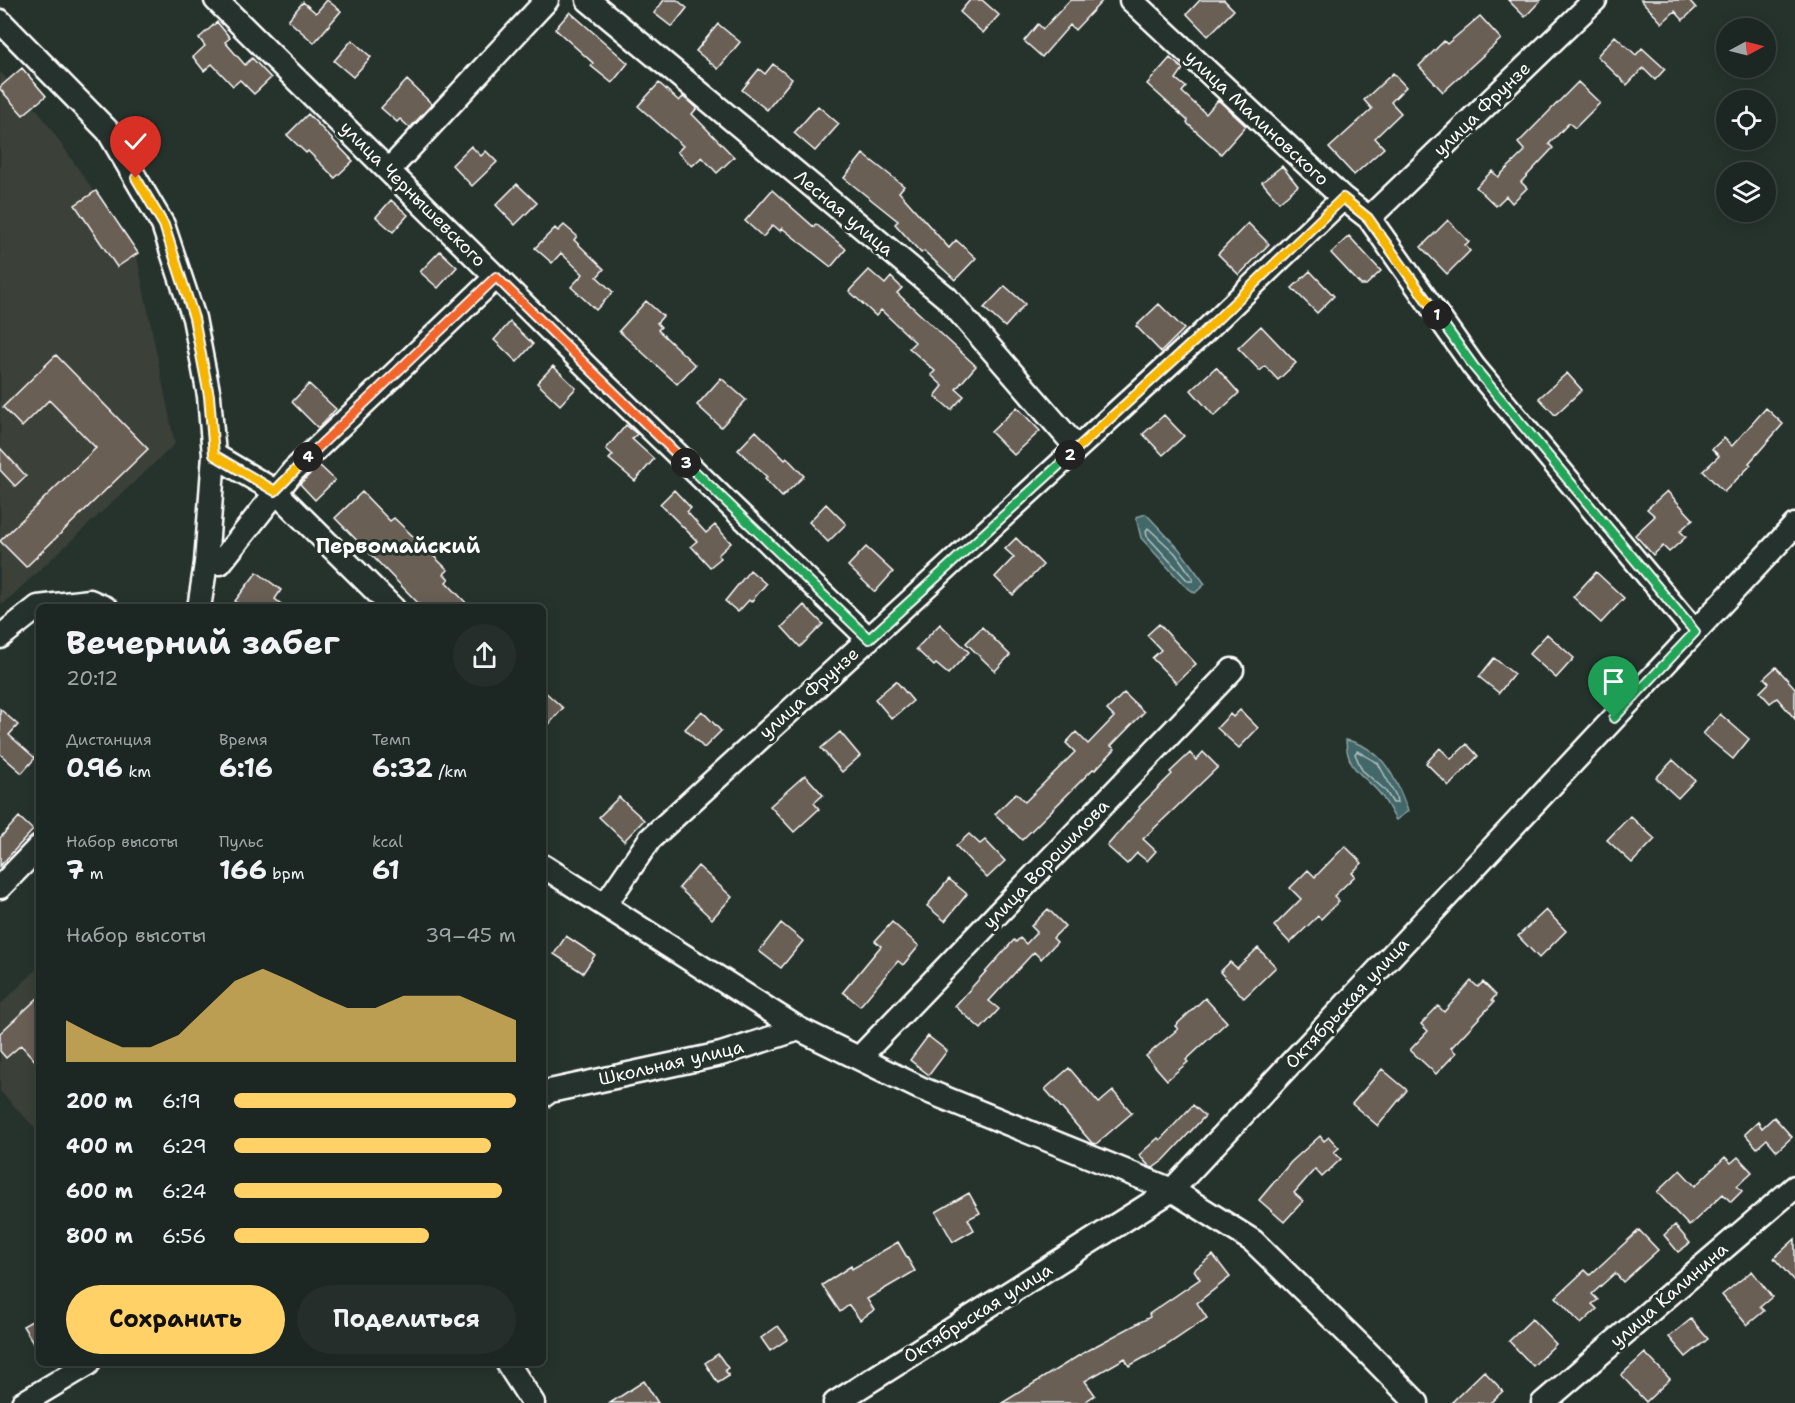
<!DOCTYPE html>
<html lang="ru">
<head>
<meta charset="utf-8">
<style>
  :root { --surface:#1c2622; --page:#252e2a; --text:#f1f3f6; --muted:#a0a5a5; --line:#3a4340; --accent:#ffd166 }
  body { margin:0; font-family:"Shantell Sans",sans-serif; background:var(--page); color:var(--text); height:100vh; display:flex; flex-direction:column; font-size:22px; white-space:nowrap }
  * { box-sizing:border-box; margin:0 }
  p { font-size:20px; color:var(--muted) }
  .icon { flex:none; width:33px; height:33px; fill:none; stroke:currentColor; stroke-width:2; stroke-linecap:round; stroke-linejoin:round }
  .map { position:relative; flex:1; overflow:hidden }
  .drawer { position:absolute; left:36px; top:604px; width:510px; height:762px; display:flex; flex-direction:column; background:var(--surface); border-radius:9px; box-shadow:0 3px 15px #0003,0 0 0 2px var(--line) }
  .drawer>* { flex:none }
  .needle { width:39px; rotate:83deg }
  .buttons { position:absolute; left:1716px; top:18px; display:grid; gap:12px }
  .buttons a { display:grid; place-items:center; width:60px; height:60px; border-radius:50%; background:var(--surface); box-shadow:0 3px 15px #0003,0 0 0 2px var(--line); font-size:30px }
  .pin { position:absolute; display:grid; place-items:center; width:51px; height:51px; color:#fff; margin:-62px -26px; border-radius:50% 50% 50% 0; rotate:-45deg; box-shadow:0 0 6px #0007 }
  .pin .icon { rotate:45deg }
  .km { position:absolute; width:30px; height:30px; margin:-15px; border-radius:50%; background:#222; color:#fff; font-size:16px; line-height:30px; text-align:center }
  .round { display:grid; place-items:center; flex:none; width:63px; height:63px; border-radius:32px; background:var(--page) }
  .overview { display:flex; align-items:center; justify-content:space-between; height:102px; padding:0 30px }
  h1 { font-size:33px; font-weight:700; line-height:45px }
  .stats { display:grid; grid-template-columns:repeat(3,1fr); gap:9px; height:102px; padding:6px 30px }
  .stats div { display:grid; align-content:center }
  .stats b { font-size:26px; font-weight:700 }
  .stats small { font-size:16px; font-weight:400 }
  .stats p { font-size:16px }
  .chart { height:168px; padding:12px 30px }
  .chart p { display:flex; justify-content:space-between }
  .chart svg { width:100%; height:108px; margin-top:6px; fill:var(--accent); opacity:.7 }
  .button { display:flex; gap:12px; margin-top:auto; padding:12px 30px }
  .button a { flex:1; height:69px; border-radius:36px; background:var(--accent); color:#111; font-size:24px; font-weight:700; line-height:69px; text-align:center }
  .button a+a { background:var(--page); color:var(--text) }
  ul { padding:0 30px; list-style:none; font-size:20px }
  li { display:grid; grid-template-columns:96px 72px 1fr; align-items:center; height:45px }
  li i { height:15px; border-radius:8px; background:var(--accent) }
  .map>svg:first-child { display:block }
</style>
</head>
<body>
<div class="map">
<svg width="1795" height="1403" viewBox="0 0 1795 1403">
  <rect width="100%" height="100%" fill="#26332d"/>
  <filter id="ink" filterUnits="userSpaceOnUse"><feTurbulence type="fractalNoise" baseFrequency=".0167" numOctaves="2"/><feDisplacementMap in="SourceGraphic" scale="12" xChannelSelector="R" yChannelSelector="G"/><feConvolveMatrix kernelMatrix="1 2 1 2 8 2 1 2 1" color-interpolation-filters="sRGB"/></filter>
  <g filter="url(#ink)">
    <path fill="#3a4039" d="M0,72L39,112L136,252L175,444L3,604L0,601Z
      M39,967V1132L0,1091V1005Z"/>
    <path fill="#436769" stroke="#8ea4a5" stroke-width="1.5" d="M1146,514L1179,549L1205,584L1195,593L1184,585L1141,538L1136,517Z
      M1346,740C1383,748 1396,778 1408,811L1396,820C1391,812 1387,803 1381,795C1365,774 1347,773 1346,740Z"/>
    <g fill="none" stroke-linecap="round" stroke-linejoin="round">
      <path stroke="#b4c2c3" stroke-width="1.5" d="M1148,528L1175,553L1193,578V581H1188L1147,536L1146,531Z
        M1357,751L1378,763L1396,796L1397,803H1393L1385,790L1362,770L1355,754Z"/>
    </g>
    <path fill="#695e54" stroke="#fff" stroke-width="1.5" d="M327,0L341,11L314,43L288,20L303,2L316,13Z
      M664,0H677L687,8L672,27L654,13Z
      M970,0H982L999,15L983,33L960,12Z
      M1070,0H1103L1075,30L1070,25L1042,57L1024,41L1038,24L1043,29Z
      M1200,0H1224L1234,10L1208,36L1187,14Z
      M1508,0H1541L1525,17Z
      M1641,0H1689L1696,8L1683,20L1675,11L1662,23Z
      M570,12L628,63L612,83L591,66L593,63L555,29Z
      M1480,16L1501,39L1443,92L1419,66L1444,41L1447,44Z
      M217,22L230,38L225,42L245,65L252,58L271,78L254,94L240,80L233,86L212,64L204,71L193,57L205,46L199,38Z
      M718,24L740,42L718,69L696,51Z
      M1615,36L1636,55L1642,48L1665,69L1655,80L1643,68L1627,85L1597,56Z
      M352,40L371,57L353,77L334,61Z
      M1170,58L1183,69L1176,79L1186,87L1182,92L1206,114L1218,100L1246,126L1221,154L1187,123L1188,121L1147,84Z
      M773,64L792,79L767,110L742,90L759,69L765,74Z
      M22,68L46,96L23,115L0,89V87Z
      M1393,73L1406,87L1391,102L1401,113L1375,138L1384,148L1354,175L1329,148L1372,109L1364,100Z
      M407,80L432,104L410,128L400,119L397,122L381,108Z
      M1578,82L1600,103L1575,128L1569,123L1549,144L1553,148L1521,182L1527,188L1512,203L1506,196L1496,206L1476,187L1492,171L1498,177L1525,151L1518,143Z
      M659,83L679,101L683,97L697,108L692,114L734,157L717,173L702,157L692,166L677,152L683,146L638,106Z
      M818,106L839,124L815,151L794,133Z
      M308,114L353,161L335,178L308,151L306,153L287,135Z
      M471,146L481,156L486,151L497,162L472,186L452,165Z
      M863,154L904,186L899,192L949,248L956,240L976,258L955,280L924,251L921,253L895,224L898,221L844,178Z
      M1282,166L1298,186L1279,202L1262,182Z
      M517,184L537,203L515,225L496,205Z
      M772,190L814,227L816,224L846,249L831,267L782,228L780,231L773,225L763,237L745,221Z
      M96,191L138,253L117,267L75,205Z
      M391,200L408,215L393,232L376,217Z
      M1448,220L1469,242L1465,245L1470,251L1447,274L1421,247Z
      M1248,223L1269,244L1239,275L1218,254Z
      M564,225L577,236L574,240L604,269L597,277L613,292L596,310L571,287L583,274L561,253L552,263L535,248L555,228L558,231Z
      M1349,236L1381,271L1366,285H1361L1331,253Z
      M440,251L457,267L438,288L420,272Z
      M869,270L885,284L891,277L902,288L897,293L976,366L956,389L964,396L951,410L935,396L943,386L931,375L935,371L909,348L915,342L881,310L876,316L849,291Z
      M1310,271L1334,296L1317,313L1292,288Z
      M1005,286L1025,304L1005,327L984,308Z
      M646,301L663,316L657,323L661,327L658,330L695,365L677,384L619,331Z
      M1159,304L1184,329L1161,352L1136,326Z
      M510,322L533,344L517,362L494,340Z
      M1261,326L1296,363L1278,380L1265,366L1260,371L1238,348Z
      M56,355L148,449L26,567L0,541L96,448L49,400L22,427L3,407Z
      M553,366L576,388L560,405L537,383Z
      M1216,367L1239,393L1214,416L1191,390Z
      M1567,373L1582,390L1555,415L1539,398Z
      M721,378L746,400L721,427L697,405Z
      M309,384L336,409L318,428L292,402Z
      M1017,407L1040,431L1014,455L991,432Z
      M1766,408L1783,424L1749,463L1751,465L1724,492L1703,471L1719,456L1712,449L1724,438L1732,446Z
      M1164,415L1184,436L1163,455L1143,434Z
      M626,425L637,434L632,439L654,459L635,481L609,459L613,455L606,449Z
      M756,431L785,460L787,458L804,476L782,497L765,479L767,477L738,450Z
      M0,448L26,476L15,486L0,470Z
      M319,465L335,480L315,500L300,484Z
      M674,490L691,508L687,512L706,533L715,525L731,543L718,555L721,558L710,567L691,546L697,541L660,504Z
      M1667,491L1693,519L1680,531L1686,537L1669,552L1663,546L1653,555L1635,535L1655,516L1647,509Z
      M362,492L390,521L394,518L448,570L444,574L449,579L446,582L471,608H423L335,518Z
      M826,504L846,524L828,542L809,522Z
      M1016,538L1043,565L1013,595L995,577L1014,557L1005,549Z
      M866,547L893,572L875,592L848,566Z
      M750,570L766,584L751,602L749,600L738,612L725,601Z
      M257,572L281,590L275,599L286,608H243L235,601Z
      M1596,572L1624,598L1601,623L1573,597Z
      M804,605L823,624L800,647L782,627Z
      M940,624L969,652L948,674L936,664L934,666L916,649Z
      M1159,624L1196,664L1176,683L1152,658L1161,650L1147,635Z
      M982,627L1010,655L995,671L966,643Z
      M1547,634L1574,658L1556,678L1529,654Z
      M1494,658L1514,674L1499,693L1479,677Z
      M1776,667L1795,688V719L1777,698L1770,703L1760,692L1769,683L1764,678Z
      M896,681L913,701L892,719L875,699Z
      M543,690L563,708L543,731Z
      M1124,693L1144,712L1111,746L1115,749L1095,770L1093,769L1022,840L995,814L1016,793L1025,802L1075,752L1066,743L1076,732L1088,744L1114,717L1107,710Z
      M0,709L18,725L9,735L35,758L22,773L0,754Z
      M1240,710L1258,728L1239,748L1217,728L1230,714L1233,717Z
      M702,711L721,731L704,748L685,729Z
      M1720,714L1749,739L1733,759L1703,734Z
      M840,732L860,756L842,772L821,748Z
      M1467,744L1478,756L1449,786L1426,763L1440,748L1451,759Z
      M1203,752L1218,767L1143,839L1156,851L1147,861L1137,853L1127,864L1107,846L1140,808L1139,807L1172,774L1170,772L1190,753L1196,760Z
      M1673,760L1695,780L1678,798L1656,778Z
      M805,775L823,795L814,803L819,809L794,832L770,806Z
      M619,797L644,820L624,841L599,817Z
      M1630,816L1655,839L1632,863L1607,840Z
      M19,817L33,830L0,866V838Z
      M969,834L980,844L985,840L1005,861L987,878L956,846Z
      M1345,846L1362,863L1352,873L1355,876L1334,896L1339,901L1321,919L1318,916L1290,943L1274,926L1301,899L1290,888L1308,870L1315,877Z
      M698,866L732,897L712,919L679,888Z
      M949,879L967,894L945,921L927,906Z
      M1048,909L1065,926L1053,938L1057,942L1041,959L1034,952L989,1001L999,1009L981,1029L955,1006L1014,940L1016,942L1020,938L1026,944L1037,932L1031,926Z
      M1546,910L1566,931L1539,958L1518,936Z
      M892,922L919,946L903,965L898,961L860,1006L843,992L881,946L875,941Z
      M781,923L803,941L781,968L759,951Z
      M566,936L595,955L583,973L554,954Z
      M1258,948L1276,967L1244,998L1220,972L1230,962L1237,968Z
      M1471,981L1478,987L1483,982L1496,995L1492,1000L1494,1002L1451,1048L1456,1053L1436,1074L1410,1050L1428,1031L1421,1024L1438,1006L1444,1012Z
      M39,997V1065L21,1045L6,1058L0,1051V1033Z
      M1205,998L1227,1022L1186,1060L1188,1062L1167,1080L1146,1056L1178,1029L1175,1026Z
      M928,1036L947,1051L929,1075L910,1060Z
      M1069,1068L1099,1103L1113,1091L1132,1113L1096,1144L1092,1143L1045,1089Z
      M1382,1069L1407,1090L1378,1126L1352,1104Z
      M1193,1105L1205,1116L1164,1160L1153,1168L1150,1167L1139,1155L1158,1138L1160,1140Z
      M1774,1117L1792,1137L1777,1151L1767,1139L1757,1148L1745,1134L1758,1122L1762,1128Z
      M1320,1136L1324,1141L1329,1137L1339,1148L1334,1152L1341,1159L1322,1177L1315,1169L1294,1193L1303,1201L1284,1222L1259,1200L1291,1162Z
      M1725,1157L1731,1163L1738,1157L1752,1172L1737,1186L1742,1191L1731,1202L1723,1194L1689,1226L1657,1192L1680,1170L1695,1186Z
      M969,1193L980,1213L968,1219L974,1230L953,1242L936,1212Z
      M1675,1225L1690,1243L1678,1252L1664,1235Z
      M1639,1230L1658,1250L1623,1282L1615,1273L1592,1294L1598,1300L1592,1304L1597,1309L1581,1324L1556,1297L1585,1270L1590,1275Z
      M1795,1239V1282L1774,1258Z
      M898,1242L915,1271L867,1299L874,1310L860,1320L849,1305L840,1312L822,1285L851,1266L852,1269Z
      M1213,1255L1230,1277L1197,1303L1207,1318L1167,1345L1129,1366L1125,1358L1085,1381L1095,1395L1083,1403H1002L1088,1350L1150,1317L1149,1314L1200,1279L1194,1270Z
      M1752,1271L1772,1297L1760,1307L1764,1311L1747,1325L1722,1295Z
      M39,1317V1352L23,1326Z
      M1532,1319L1556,1344L1533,1366L1509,1341Z
      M1691,1319L1708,1339L1686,1357L1669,1337Z
      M778,1326L788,1339L770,1351L761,1338Z
      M1645,1353L1670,1379L1646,1402L1621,1375Z
      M718,1354L728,1368L725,1370L729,1376L718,1383L705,1363Z
      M1484,1371L1503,1391L1490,1403H1451Z
      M644,1381L658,1403H610Z"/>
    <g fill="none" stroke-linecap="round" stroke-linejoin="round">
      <defs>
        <path id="minor" d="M216,0L593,373L869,639
          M588,0L947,298L1077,448
          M1131,0L1343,198L1369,218L1474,367L1695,632
          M0,21L108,131L163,225L194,318L209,396L214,455L206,563L199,608
          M389,170L547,0
          M1369,218L1595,0
          M214,455L275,491L393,608
          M206,563H220L293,471L496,277
          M0,637L38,607L90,601L106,608
          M543,866L799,1029L920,1088L1172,1190L1253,1241L1366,1351L1417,1403
          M0,887L39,847
          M605,905L650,839L1201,335L1343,198
          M859,1058L1232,670
          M543,1096L550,1091L721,1054L799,1029
          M508,1364L533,1403
          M23,1403L88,1364
          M835,1403L1172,1190L1795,525
          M1543,1403L1795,1187"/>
      </defs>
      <use href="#minor" stroke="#fff" stroke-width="27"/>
      <use href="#minor" stroke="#26332d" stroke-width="22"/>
    </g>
  </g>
  <g fill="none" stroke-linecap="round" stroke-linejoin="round" filter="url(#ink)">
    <defs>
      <path id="split-1" d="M1437,315L1474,367L1695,632L1614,718"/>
      <path id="split-2" d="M1070,455L1201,335L1343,198L1368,218L1437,315"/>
      <path id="split-3" d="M686,463L869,639L1070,455"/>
      <path id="split-4" d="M308,457L496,277L686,463"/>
      <path id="split-5" d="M136,178L164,225L194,318L209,396L214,455L275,491L308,457"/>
    </defs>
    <use href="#split-1" stroke="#fff" stroke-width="12"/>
    <use href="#split-2" stroke="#fff" stroke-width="12"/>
    <use href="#split-3" stroke="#fff" stroke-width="12"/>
    <use href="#split-4" stroke="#fff" stroke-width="12"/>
    <use href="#split-5" stroke="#fff" stroke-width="12"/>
    <use href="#split-1" stroke="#22a559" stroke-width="8"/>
    <use href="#split-2" stroke="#f5b400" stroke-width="8"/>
    <use href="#split-3" stroke="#22a559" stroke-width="8"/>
    <use href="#split-4" stroke="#f0652b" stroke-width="8"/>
    <use href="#split-5" stroke="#f5b400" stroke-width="8"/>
  </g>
  <g text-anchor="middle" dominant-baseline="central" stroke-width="6" stroke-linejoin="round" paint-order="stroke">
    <g font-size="18" fill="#fff" stroke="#26332d">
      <text transform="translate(1482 109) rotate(-44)">улица Фрунзе</text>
      <text transform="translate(1257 118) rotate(43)">улица Малиновского</text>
      <text transform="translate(413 194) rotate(45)">улица Чернышевского</text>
      <text transform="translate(844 213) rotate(40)">Лесная улица</text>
      <text transform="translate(809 693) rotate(-42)">улица Фрунзе</text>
      <text transform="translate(1046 864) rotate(-46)">улица Ворошилова</text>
      <text transform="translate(1347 1003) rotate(-47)">Октябрьская улица</text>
      <text transform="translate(671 1063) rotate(-13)">Школьная улица</text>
      <text transform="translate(1669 1295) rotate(-41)">улица Калинина</text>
      <text transform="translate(978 1313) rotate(-32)">Октябрьская улица</text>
    </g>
    <g font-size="21" font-weight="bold" fill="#fff" stroke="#26332d">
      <text x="398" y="546">Первомайский</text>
    </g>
  </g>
</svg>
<div class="buttons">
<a><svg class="needle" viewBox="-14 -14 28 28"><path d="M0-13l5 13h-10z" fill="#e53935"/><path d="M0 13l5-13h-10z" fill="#a0a5a5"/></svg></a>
<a><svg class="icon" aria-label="locate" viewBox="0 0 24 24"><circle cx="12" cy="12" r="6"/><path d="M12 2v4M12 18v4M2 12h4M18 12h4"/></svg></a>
<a><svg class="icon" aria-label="layers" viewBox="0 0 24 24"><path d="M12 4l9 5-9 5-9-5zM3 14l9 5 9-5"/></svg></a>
</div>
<div class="pin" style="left:1614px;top:718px;background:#1e9e55"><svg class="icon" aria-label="arrive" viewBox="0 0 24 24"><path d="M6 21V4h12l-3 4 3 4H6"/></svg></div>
<div class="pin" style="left:136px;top:178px;background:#d93025"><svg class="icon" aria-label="check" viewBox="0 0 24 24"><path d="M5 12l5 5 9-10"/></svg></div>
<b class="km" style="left:1437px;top:315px">1</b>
<b class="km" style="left:1070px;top:455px">2</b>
<b class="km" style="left:686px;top:463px">3</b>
<b class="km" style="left:308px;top:457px">4</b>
<section class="drawer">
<div class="overview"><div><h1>Вечерний забег</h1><p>20:12</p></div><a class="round"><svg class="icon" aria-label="share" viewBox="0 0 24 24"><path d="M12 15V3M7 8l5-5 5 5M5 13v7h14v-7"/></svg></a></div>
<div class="stats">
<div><p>Дистанция</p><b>0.96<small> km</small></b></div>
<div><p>Время</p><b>6:16</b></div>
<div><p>Темп</p><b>6:32<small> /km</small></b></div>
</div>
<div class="stats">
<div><p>Набор высоты</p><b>7<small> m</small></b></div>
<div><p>Пульс</p><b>166<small> bpm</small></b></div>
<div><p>kcal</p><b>61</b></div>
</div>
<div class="chart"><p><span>Набор высоты</span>39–45 m</p>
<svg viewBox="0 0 160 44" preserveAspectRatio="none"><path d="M0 44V27L10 33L20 38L30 38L40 33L50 22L60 11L70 6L80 11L90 17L100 22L110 22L120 17L130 17L140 17L150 22L160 27V44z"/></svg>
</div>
<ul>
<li><b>200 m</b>6:19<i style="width:100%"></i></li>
<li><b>400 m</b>6:29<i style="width:91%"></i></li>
<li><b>600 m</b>6:24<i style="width:95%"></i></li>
<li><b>800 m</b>6:56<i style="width:69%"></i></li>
</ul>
<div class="button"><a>Сохранить</a><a>Поделиться</a></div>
</section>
</div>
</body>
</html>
